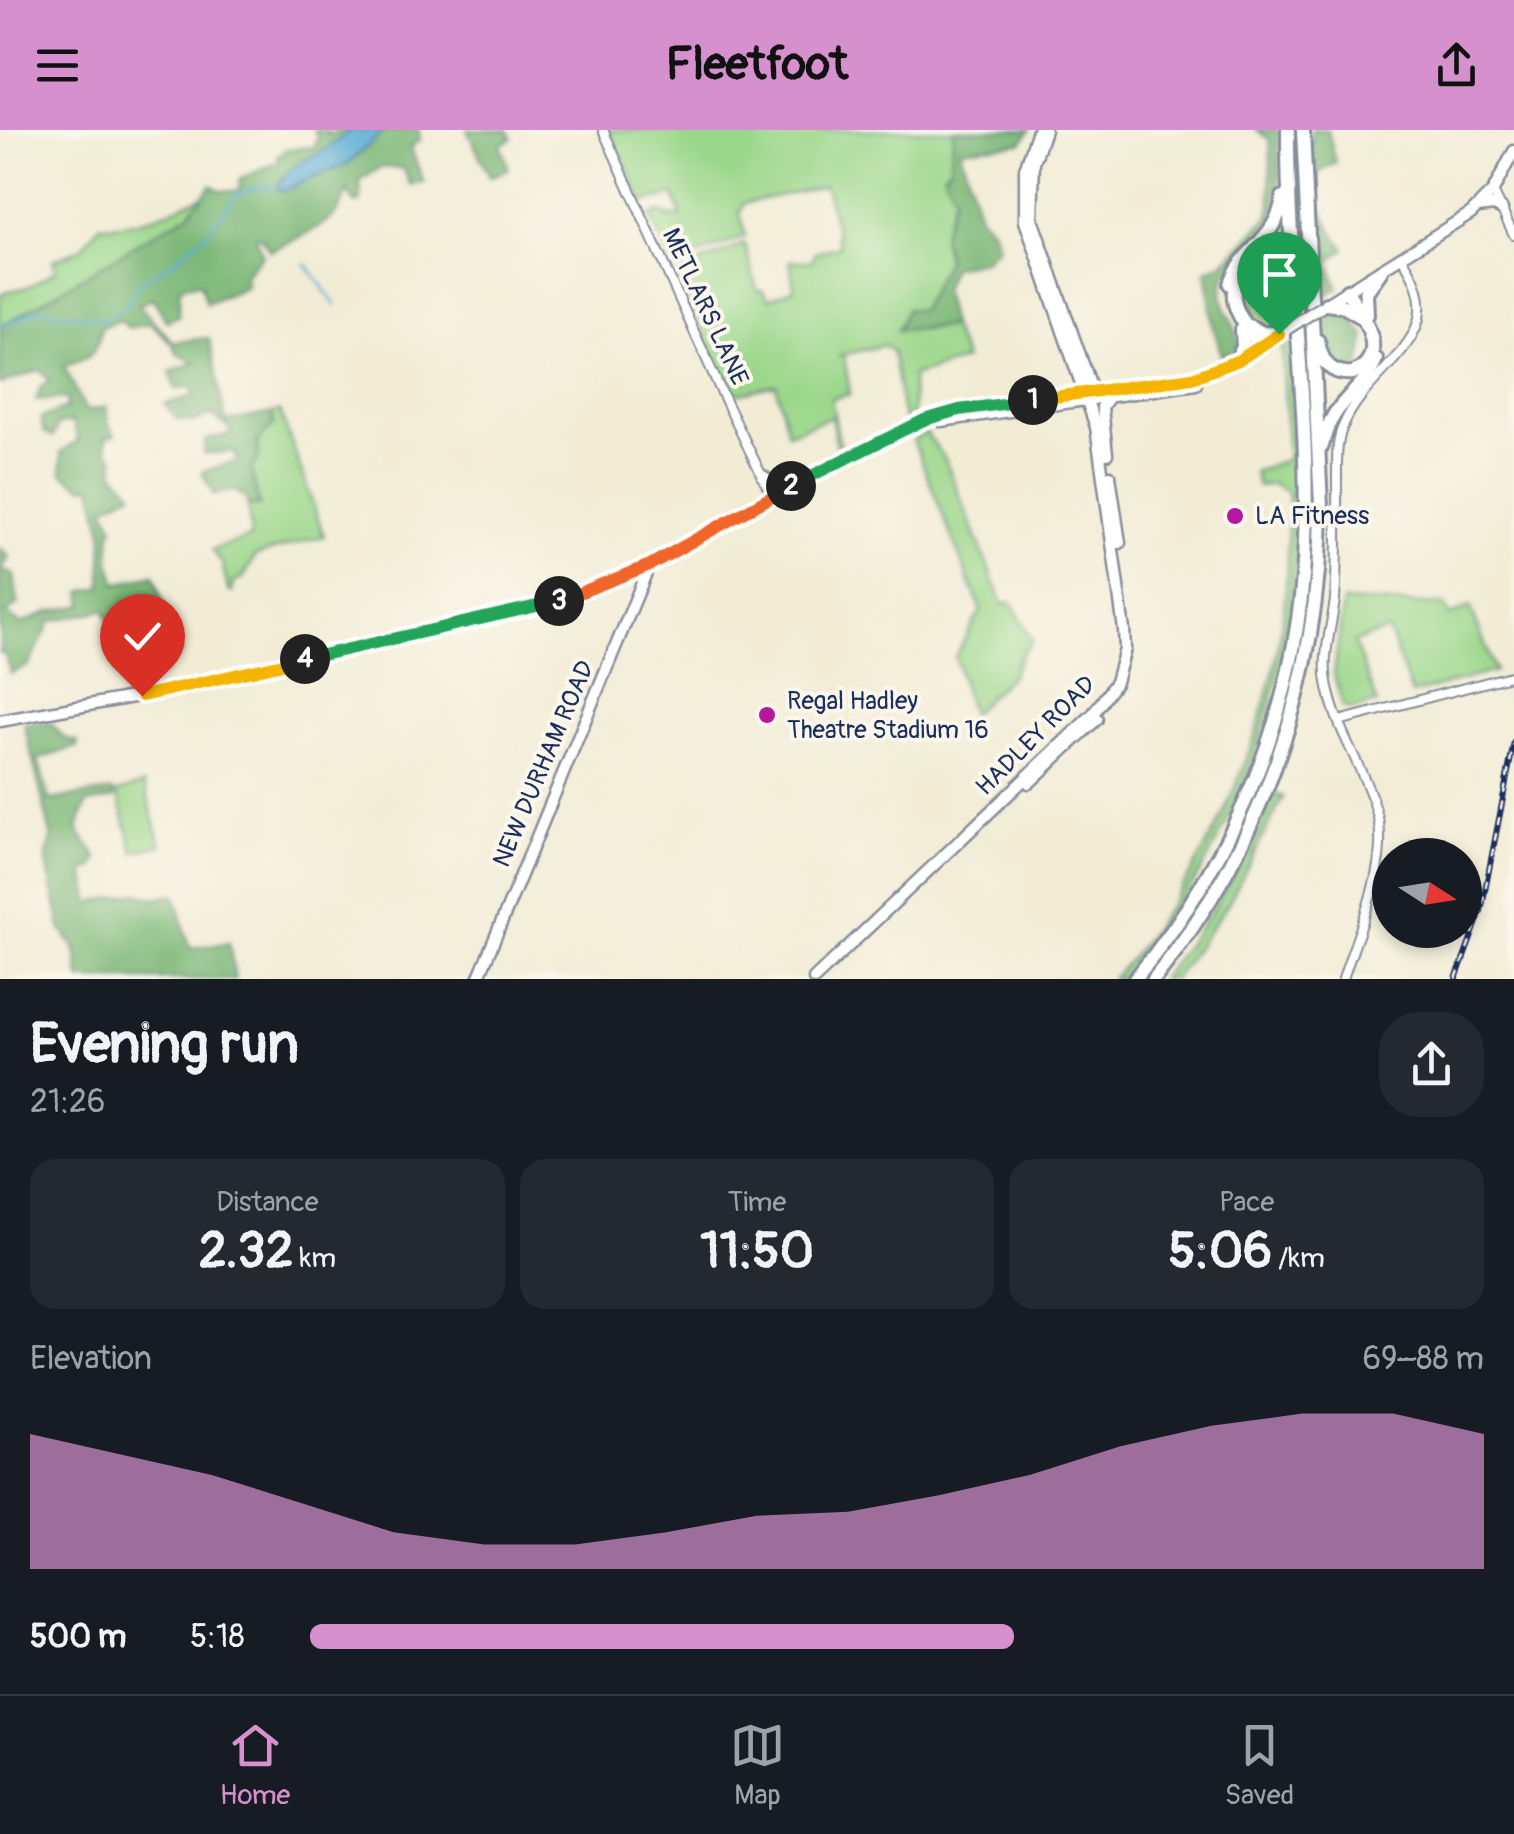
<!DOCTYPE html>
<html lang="en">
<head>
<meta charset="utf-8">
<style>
  :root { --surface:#171b24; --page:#242831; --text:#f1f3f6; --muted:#9ea1a6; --line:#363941; --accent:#d690ce }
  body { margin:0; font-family:Pangolin,sans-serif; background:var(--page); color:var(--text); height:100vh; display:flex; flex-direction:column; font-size:38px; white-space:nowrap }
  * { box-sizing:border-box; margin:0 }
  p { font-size:32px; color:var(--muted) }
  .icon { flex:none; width:55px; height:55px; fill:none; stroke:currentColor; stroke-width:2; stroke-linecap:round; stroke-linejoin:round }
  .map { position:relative; height:849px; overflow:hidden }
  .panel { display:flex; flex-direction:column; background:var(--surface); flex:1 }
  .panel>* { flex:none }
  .needle { width:65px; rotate:102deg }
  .fabs { position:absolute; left:1372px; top:708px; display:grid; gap:20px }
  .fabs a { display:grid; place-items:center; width:110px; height:110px; border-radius:50%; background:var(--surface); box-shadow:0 5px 15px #0003; font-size:50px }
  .pin { position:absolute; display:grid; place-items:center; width:85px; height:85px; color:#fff; margin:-102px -42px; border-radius:50% 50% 50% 0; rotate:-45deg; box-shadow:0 0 10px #0007 }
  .pin .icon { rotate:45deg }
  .km { position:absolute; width:50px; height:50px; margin:-25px; border-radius:50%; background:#222; color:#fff; font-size:28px; line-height:50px; text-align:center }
  .round { display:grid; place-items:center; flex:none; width:105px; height:105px; border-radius:40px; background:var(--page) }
  .headline { display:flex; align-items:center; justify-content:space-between; height:170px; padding:0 30px }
  h1 { font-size:55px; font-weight:700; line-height:75px }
  .figures { display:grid; grid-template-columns:repeat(3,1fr); gap:15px; height:170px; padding:10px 30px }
  .figures div { display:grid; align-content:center; border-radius:25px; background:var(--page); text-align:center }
  .figures b { font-size:50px; font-weight:700 }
  .figures small { font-size:28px; font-weight:400 }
  .figures p { font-size:28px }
  .chart { height:280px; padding:20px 30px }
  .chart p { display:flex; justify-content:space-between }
  .chart svg { width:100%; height:180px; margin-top:10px; fill:var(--accent); opacity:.7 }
  ul { padding:0 30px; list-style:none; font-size:32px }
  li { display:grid; grid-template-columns:160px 120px 1fr; align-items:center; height:75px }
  li i { height:25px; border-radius:12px; background:var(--accent) }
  header { display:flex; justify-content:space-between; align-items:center; height:130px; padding:0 30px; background:var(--accent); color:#111; font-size:45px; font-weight:700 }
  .tabs { display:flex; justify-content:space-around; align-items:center; height:140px; border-top:2px solid var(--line); background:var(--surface); font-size:28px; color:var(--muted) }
  .tabs a { display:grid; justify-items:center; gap:5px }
  .tabs .selected { color:var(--accent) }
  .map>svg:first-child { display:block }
</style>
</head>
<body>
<header><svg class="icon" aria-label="menu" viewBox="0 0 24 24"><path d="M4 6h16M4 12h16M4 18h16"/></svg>Fleetfoot<svg class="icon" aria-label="share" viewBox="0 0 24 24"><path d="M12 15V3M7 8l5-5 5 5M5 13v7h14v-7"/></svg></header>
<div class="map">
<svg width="1514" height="849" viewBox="0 0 1514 849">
  <rect width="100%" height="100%" fill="#fbf7ec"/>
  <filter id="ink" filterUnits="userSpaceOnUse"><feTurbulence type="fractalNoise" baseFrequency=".01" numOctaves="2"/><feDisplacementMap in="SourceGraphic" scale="20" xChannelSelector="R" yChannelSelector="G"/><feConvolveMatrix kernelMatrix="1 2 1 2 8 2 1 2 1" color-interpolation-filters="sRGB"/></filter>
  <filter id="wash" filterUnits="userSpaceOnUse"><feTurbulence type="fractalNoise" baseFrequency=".0048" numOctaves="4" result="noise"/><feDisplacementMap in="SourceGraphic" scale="40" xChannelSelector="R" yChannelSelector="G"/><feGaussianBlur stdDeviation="2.25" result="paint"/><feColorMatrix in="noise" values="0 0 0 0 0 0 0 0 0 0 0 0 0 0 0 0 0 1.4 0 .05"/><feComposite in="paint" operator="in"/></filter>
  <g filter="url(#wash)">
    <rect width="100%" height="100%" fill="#f2ecd5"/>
    <path fill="#9bd78b" stroke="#5b8374" stroke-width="2.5" d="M609,0H954L950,36L954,66L942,105L947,130L910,200L951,196L965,230L912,246L913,285L904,290L892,221L884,215L838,226H844L850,264L831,269L842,324L839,327L831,287L788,303L776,255L732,265L678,147L680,142L745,114L757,160H762L769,169L794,159L790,131H812L815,123L840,116L825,56L744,73L740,83L745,107L678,133L670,131L650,86L660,82L668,87L681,86L674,65L643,72Z
      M206,64L188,84L0,197V166L5,162L28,157L55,141L53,130L82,118L100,95C138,99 171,79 206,64Z
      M1262,140L1283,156L1286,193L1274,200L1260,197L1245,181L1242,150Z
      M1288,208C1292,274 1299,340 1297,404C1291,569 1231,725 1123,849H1112C1205,748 1271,607 1285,470C1288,435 1288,398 1289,363L1272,354L1258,356L1254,342L1288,329L1282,218L1277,214Z
      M280,281L324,406L256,425L243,448L233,453L232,462L228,460L222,433L212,420L251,407L248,376L259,375L251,339L259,327L257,312L274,294L272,283Z
      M926,303L944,327L1003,474L1011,472L1033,511L1022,523L1011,546L971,584L955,527L981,480L913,310Z
      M1343,471L1444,475L1450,486L1470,476L1495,541L1412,564L1388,500L1354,512L1377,573L1352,579L1343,577L1334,545Z
      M144,654L161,715L134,722L117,662Z
      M1274,664L1283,667L1228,774L1174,849H1161C1206,791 1249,733 1274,664Z"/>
    <path fill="#7cb877" stroke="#4c746a" stroke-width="2.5" d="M313,0H326L329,5L337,0H419L420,10L410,17L424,53L411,55L403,38L381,37L360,51L361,72L355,74L347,61C343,68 340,78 335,84C325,97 287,113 270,121L261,106L256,108L262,125L245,145L246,157L206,173L200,153L180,157L179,186L166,191L153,168L139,175L173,212L209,208L226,292L272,283L274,294L257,312L259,327L251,339L259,376H248L246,368L234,360L214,365L202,342L237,331L234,321L204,324L205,310L231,304L230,299L212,285L194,292L177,289L165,274L193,266V256L176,259L170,242L195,232L177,224L172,213L151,193L128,198L120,190L101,197C98,224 89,228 64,236L86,281L106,277L108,293L115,305L106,307L107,320L114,328L113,341L133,363L104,377L114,398L111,402L109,430L116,454L154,445L180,523H171L163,505L143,506L140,495L113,500L104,480L51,491L29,535L11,544L5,525L0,523V418L10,427L1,440L14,445L18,474L6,483L21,494L49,482L84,475L82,462L101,457L103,403L92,356L82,357L62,343L61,322L78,311L73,292L58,294L53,307L44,302L41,288L67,278V268L36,270L41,256L50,251L40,240L0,254V197L188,84L211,55L220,60L239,61L240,49L279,32L278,25L287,19L315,17L318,4Z
      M467,0H508L512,8L500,15L509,38L490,47Z
      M954,0H1030L1021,13L960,19L979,86L992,100L998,117L983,131L952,137L943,159L951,196L897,200L907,179L921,180L947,130L942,105L954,66L944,43L950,36Z
      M1256,0H1278C1278,29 1284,65 1272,92C1261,116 1223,133 1222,161C1222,183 1239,192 1238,219L1222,226L1214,198L1206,141L1222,134L1268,87L1271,77L1270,10Z
      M1311,0H1328L1336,33L1318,43L1320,75L1329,96L1345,119L1328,132L1338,158L1318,170Z
      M1336,180L1348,185L1365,206L1360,236L1348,239L1334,236L1325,223L1321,189Z
      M24,593H51L65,609L78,612L77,617L38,629L49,670L113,661L115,668L87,673L77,699L97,728L94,737L84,742L91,773L138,763L154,768L175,764L190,818L229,813L235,849H80L76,820L61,798L46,728L52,709Z"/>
    <path fill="#5aacd5" stroke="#3a6e9a" stroke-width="2.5" d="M351,0H385L349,33L282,61L277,58C288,38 303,31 323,21C333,15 342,6 351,0Z"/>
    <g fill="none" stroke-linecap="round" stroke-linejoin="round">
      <path stroke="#5aacd5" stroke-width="2.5" d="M306,134L336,176
        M0,198L40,179L105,190L131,171L137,155L170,134L210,100L236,64L261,56L276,58"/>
    </g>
  </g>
  <g filter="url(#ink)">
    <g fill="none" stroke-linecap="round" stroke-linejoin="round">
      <defs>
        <path id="minor" d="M603,0L720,259L773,369
          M1493,61L1514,105
          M1339,591L1514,545
          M1343,849C1358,800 1392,731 1376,680C1363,636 1334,597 1327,552C1322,525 1332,496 1335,469C1338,428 1337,388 1337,347C1337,330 1336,310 1344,294C1371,232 1459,207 1401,127"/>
        <path id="major" d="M1045,0L1034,33L1032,89L1094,265
          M1478,77L1494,75L1502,79
          M1326,174L1471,83L1493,61L1514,21
          M1237,232L1281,202
          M941,291L1196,254
          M1107,324L1102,277L1109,267
          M763,346L776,355H789
          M1110,346L1120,413
          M0,591L188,557L577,466L649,435L794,354L909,296L959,280L1192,248L1239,230
          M1029,653L1097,589
          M478,849L649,436
          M814,849L1093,584L1116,552L1125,519L1124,500L1096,297L1025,91V39L1038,0"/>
        <path id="highway" d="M1230,154C1239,120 1277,111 1283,67
          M1326,174L1343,176L1360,186
          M1367,185L1366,162L1381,141
          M1249,196L1263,203L1279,204
          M1318,211C1321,231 1330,245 1353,243C1392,225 1362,185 1347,161
          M1260,216C1251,203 1239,189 1235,174C1225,134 1281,120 1288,169
          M1236,230L1243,217L1242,200
          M1322,316C1332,267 1364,264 1376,229
          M1135,849C1238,724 1300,573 1305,411C1310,274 1287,137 1288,0
          M1154,849C1264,713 1320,550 1321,376L1303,0"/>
      </defs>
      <use href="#minor" stroke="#868e9a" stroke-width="12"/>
      <use href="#major" stroke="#868e9a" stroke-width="15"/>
      <use href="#highway" stroke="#868e9a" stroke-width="18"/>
      <use href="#minor" stroke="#fff" stroke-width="8"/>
      <use href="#major" stroke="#fff" stroke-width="10"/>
      <use href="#highway" stroke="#fff" stroke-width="12"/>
      <defs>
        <path id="rail" d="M1456,849L1481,781L1514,612"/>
      </defs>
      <use href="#rail" stroke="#1b2f5e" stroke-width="6"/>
      <use href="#rail" stroke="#fbf7ec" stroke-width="2.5" stroke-dasharray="8" stroke-linecap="butt"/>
      <defs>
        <path id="major-bridge" d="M1282,202L1321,177"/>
      </defs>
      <use href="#major-bridge" stroke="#868e9a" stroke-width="15" stroke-linecap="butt"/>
      <use href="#major-bridge" stroke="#fff" stroke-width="10"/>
    </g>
  </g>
  <g fill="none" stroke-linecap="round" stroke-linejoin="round" filter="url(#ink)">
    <defs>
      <path id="split-1" d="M1033,270L1192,248L1239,230L1279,204"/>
      <path id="split-2" d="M791,356L924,290L959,280L1033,270"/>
      <path id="split-3" d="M559,471L650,435L791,356"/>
      <path id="split-4" d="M305,529L559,471"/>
      <path id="split-5" d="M142,566L305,529"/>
    </defs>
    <use href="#split-1" stroke="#fff" stroke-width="20"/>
    <use href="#split-2" stroke="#fff" stroke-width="20"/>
    <use href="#split-3" stroke="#fff" stroke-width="20"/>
    <use href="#split-4" stroke="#fff" stroke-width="20"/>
    <use href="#split-5" stroke="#fff" stroke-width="20"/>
    <use href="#split-1" stroke="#f5b400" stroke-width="12"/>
    <use href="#split-2" stroke="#22a559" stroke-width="12"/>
    <use href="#split-3" stroke="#f0652b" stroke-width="12"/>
    <use href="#split-4" stroke="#22a559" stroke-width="12"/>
    <use href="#split-5" stroke="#f5b400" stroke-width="12"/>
  </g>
  <g fill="#b5179e" stroke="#fbf7ec" stroke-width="4">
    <circle cx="1235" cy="386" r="10"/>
    <circle cx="767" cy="585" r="10"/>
  </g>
  <g text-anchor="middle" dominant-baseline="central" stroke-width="8" stroke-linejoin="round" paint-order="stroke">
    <g font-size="25" fill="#1b2f5e" stroke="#fbf7ec">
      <text transform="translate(705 177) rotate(65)">METLARS LANE</text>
      <text transform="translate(1036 606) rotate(-45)">HADLEY ROAD</text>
      <text transform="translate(544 634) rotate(-67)">NEW DURHAM ROAD</text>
    </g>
    <g font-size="25" fill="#1b2f5e" stroke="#fbf7ec" text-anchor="start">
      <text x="1255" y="386">LA Fitness</text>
      <text x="787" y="571">Regal Hadley<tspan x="787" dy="29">Theatre Stadium 16</tspan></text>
    </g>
  </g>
</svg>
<div class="fabs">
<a><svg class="needle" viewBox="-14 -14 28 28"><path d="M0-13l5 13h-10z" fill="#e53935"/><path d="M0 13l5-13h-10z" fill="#9ea1a6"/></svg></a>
</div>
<div class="pin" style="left:1279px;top:204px;background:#1e9e55"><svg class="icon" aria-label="arrive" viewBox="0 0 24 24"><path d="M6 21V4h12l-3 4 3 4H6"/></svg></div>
<div class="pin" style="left:142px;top:566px;background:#d93025"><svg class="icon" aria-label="check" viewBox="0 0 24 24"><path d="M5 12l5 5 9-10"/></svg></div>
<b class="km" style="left:1033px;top:270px">1</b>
<b class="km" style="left:791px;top:356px">2</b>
<b class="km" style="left:559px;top:471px">3</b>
<b class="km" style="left:305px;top:529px">4</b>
</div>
<section class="panel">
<div class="headline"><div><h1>Evening run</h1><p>21:26</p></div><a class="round"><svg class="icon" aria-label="share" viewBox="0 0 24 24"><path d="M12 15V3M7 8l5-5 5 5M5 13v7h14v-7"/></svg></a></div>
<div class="figures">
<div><p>Distance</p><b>2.32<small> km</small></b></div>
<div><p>Time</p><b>11:50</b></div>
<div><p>Pace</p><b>5:06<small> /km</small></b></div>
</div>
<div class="chart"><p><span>Elevation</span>69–88 m</p>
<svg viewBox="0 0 160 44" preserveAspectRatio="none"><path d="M0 44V11L10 16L20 21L30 28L40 35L50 38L60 38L70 35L80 31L90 30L100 26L110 21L120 14L130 9L140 6L150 6L160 11V44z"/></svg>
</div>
<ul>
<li><b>500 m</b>5:18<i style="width:60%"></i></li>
</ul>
</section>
<nav class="tabs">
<a class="selected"><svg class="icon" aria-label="home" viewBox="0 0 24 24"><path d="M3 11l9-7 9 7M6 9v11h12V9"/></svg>Home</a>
<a><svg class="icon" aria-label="map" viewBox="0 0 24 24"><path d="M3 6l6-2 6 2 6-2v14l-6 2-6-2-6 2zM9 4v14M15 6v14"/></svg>Map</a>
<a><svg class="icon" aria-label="saved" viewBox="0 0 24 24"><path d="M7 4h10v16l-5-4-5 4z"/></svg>Saved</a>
</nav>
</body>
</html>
